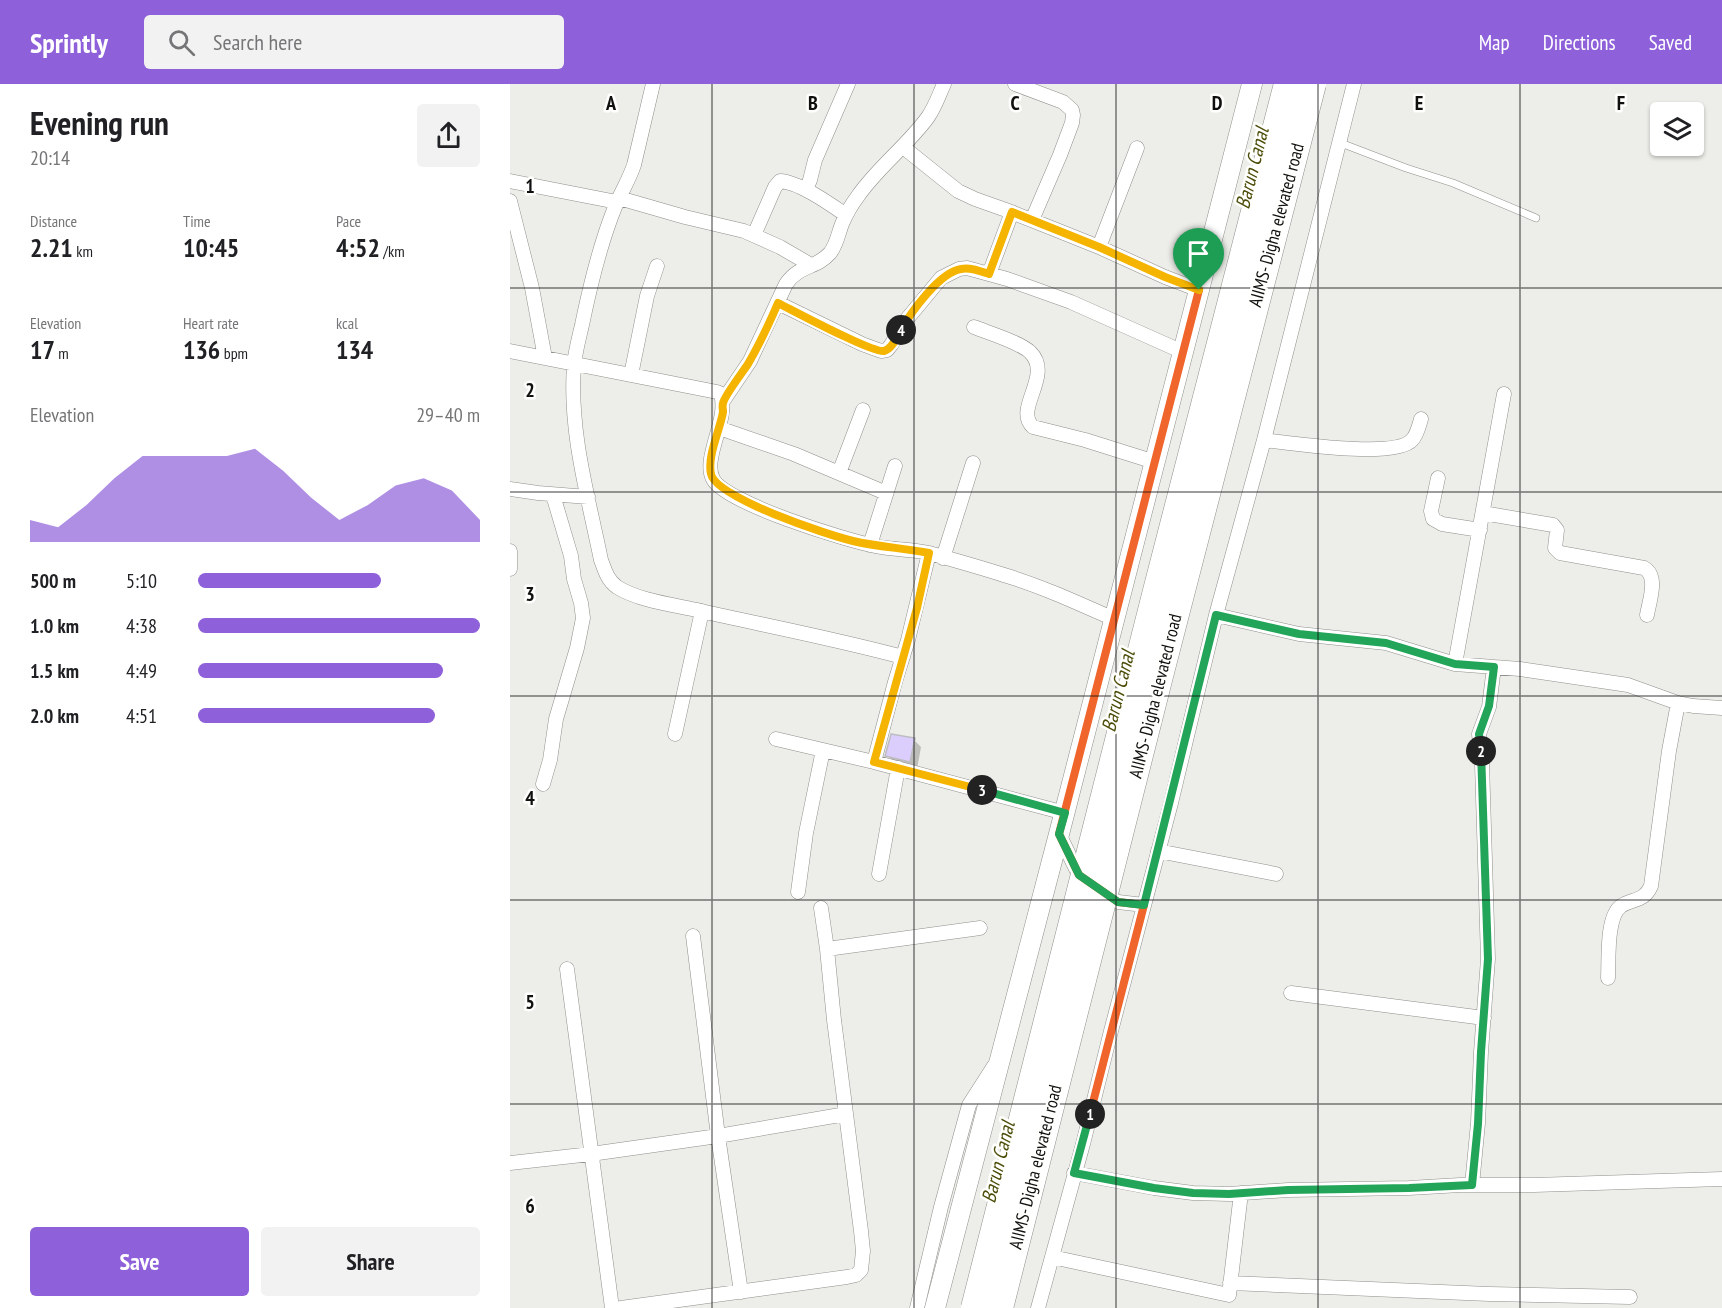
<!DOCTYPE html>
<html lang="en">
<head>
<meta charset="utf-8">
<style>
  :root { --surface:#fff; --page:#f2f2f2; --text:#202124; --muted:#757577; --accent:#8e60da }
  body { margin:0; font-family:"PT Sans Narrow",sans-serif; background:var(--page); color:var(--text); height:100vh; display:flex; flex-direction:column; font-size:22px; white-space:nowrap }
  * { box-sizing:border-box; margin:0 }
  p { font-size:20px; color:var(--muted) }
  .icon { flex:none; width:33px; height:33px; fill:none; stroke:currentColor; stroke-width:2; stroke-linecap:round; stroke-linejoin:round }
  .map { position:relative; flex:1; overflow:hidden }
  .drawer { display:flex; flex-direction:column; background:var(--surface); width:510px }
  .drawer>* { flex:none }
  .buttons { position:absolute; left:1140px; top:18px; display:grid; gap:12px }
  .buttons a { display:grid; place-items:center; width:54px; height:54px; border-radius:6px; background:var(--surface); box-shadow:0 2px 4px #0004; font-size:30px }
  .pin { position:absolute; display:grid; place-items:center; width:51px; height:51px; color:#fff; margin:-62px -26px; border-radius:50% 50% 50% 0; rotate:-45deg; box-shadow:0 0 6px #0007 }
  .pin .icon { rotate:45deg }
  .km { position:absolute; width:30px; height:30px; margin:-15px; border-radius:50%; background:#222; color:#fff; font-size:16px; line-height:30px; text-align:center }
  .round { display:grid; place-items:center; flex:none; width:63px; height:63px; border-radius:6px; background:var(--page) }
  .summary { display:flex; align-items:center; justify-content:space-between; height:102px; padding:0 30px }
  h1 { font-size:33px; font-weight:600; line-height:45px }
  .stats { display:grid; grid-template-columns:repeat(3,1fr); gap:9px; height:102px; padding:6px 30px }
  .stats div { display:grid; align-content:center }
  .stats b { font-size:26px; font-weight:600 }
  .stats small { font-size:16px; font-weight:400 }
  .stats p { font-size:16px }
  .chart { height:168px; padding:12px 30px }
  .chart p { display:flex; justify-content:space-between }
  .chart svg { width:100%; height:108px; margin-top:6px; fill:var(--accent); opacity:.7 }
  .cta { display:flex; gap:12px; margin-top:auto; padding:12px 30px }
  .cta a { flex:1; height:69px; border-radius:6px; background:var(--accent); color:#fff; font-size:24px; font-weight:600; line-height:69px; text-align:center }
  .cta a+a { background:var(--page); color:var(--text) }
  ul { padding:0 30px; list-style:none; font-size:20px }
  li { display:grid; grid-template-columns:96px 72px 1fr; align-items:center; height:45px }
  li i { height:15px; border-radius:8px; background:var(--accent) }
  header { display:flex; align-items:center; gap:36px; box-sizing:border-box; height:84px; padding:0 30px; background:var(--accent); color:#fff }
  header strong { font-size:28px }
  nav { display:flex; gap:33px; margin-inline-start:auto; font-size:21px }
  .search { width:420px; height:54px; background:var(--page); display:flex; align-items:center; gap:15px; box-sizing:border-box; padding:0 21px; border-radius:6px; color:var(--muted); font-size:22px }
  main { display:flex; flex:1; min-height:0 }
  .map>svg:first-child { display:block }
</style>
</head>
<body>
<header>
<strong>Sprintly</strong>
<div class="search"><svg class="icon" aria-label="search" viewBox="0 0 24 24"><circle cx="10" cy="10" r="6"/><path d="M15 15l6 6"/></svg>Search here</div>
<nav><a>Map</a><a>Directions</a><a>Saved</a></nav>
</header>
<main>
<section class="drawer">
<div class="summary"><div><h1>Evening run</h1><p>20:14</p></div><a class="round"><svg class="icon" aria-label="share" viewBox="0 0 24 24"><path d="M12 15V3M7 8l5-5 5 5M5 13v7h14v-7"/></svg></a></div>
<div class="stats">
<div><p>Distance</p><b>2.21<small> km</small></b></div>
<div><p>Time</p><b>10:45</b></div>
<div><p>Pace</p><b>4:52<small> /km</small></b></div>
</div>
<div class="stats">
<div><p>Elevation</p><b>17<small> m</small></b></div>
<div><p>Heart rate</p><b>136<small> bpm</small></b></div>
<div><p>kcal</p><b>134</b></div>
</div>
<div class="chart"><p><span>Elevation</span>29–40 m</p>
<svg viewBox="0 0 160 44" preserveAspectRatio="none"><path d="M0 44V35L10 38L20 29L30 18L40 9L50 9L60 9L70 9L80 6L90 15L100 26L110 35L120 29L130 21L140 18L150 23L160 35V44z"/></svg>
</div>
<ul>
<li><b>500 m</b>5:10<i style="width:65%"></i></li>
<li><b>1.0 km</b>4:38<i style="width:100%"></i></li>
<li><b>1.5 km</b>4:49<i style="width:87%"></i></li>
<li><b>2.0 km</b>4:51<i style="width:84%"></i></li>
</ul>
<div class="cta"><a>Save</a><a>Share</a></div>
</section>
<div class="map">
<svg width="1212" height="1224" viewBox="0 0 1212 1224">
  <rect width="100%" height="100%" fill="#edede9"/>
  <path fill="#0003" d="M404,656L411,663L407,685L384,678L377,671Z"/>
  <path fill="#dbcefd" stroke="#bdbcc0" stroke-width="1.5" d="M381,650L405,654L400,678L375,672Z"/>
  <g fill="none" stroke-linecap="round" stroke-linejoin="round">
    <defs>
      <path id="lane" d="M828,58L896,84L943,99L1026,134"/>
      <path id="street" d="M143,0L124,81C119,96 111,108 105,123C90,160 80,202 72,241C69,254 65,268 64,282C59,347 78,412 91,476C95,486 97,496 107,503C129,517 165,521 191,527C258,542 326,555 393,573
        M505,0L553,18L562,26L563,31L562,39L550,71L522,136
        M393,63L448,107L465,115L496,126L539,143L589,163L655,193L689,206
        M0,97L107,118
        M296,106L300,96L305,76L338,0
        M109,114L175,133L234,147L270,163L301,181
        M0,117L22,204L35,274
        M244,151L265,103L270,97C289,98 320,120 336,131
        M589,163L627,64
        M479,190L502,128
        M268,219L352,260L371,267L377,266L381,261L397,235L431,194L449,185L457,184L497,195L561,218L673,268
        M464,243C479,249 509,258 520,268C544,291 503,325 523,343L575,356L645,378
        M0,267L207,308L211,310C219,336 192,374 203,395C215,419 335,456 365,462C383,466 401,465 419,469C444,476 469,483 494,491C531,502 568,519 604,535
        M121,291L137,212L147,182
        M213,317L240,277L276,200C290,180 306,185 320,169C327,160 328,150 332,140C336,130 342,120 348,112C368,83 397,62 418,33C425,23 429,11 434,0
        M209,344L284,370L376,409
        M754,356C781,359 885,375 902,356C907,351 909,342 911,335
        M329,389L353,326
        M928,394L921,427L923,435L932,440L970,446
        M0,405L28,409L78,413
        M973,429L1043,441L1047,446L1045,464L1050,469L1134,484C1149,492 1139,518 1137,531
        M360,461L385,382
        M0,467V485
        M433,474L463,379
        M706,531L789,550L876,559L945,580L1010,585L1118,601L1168,619L1183,622L1212,624
        M945,580L994,310
        M165,650L192,527
        M266,655L364,678L555,729
        M364,678L385,598L398,556L419,469
        M33,700L40,676L46,635L67,564L73,534L71,519L64,495L61,472L43,411
        M549,750L569,791L573,795
        M648,767L766,790
        M369,790L388,684
        M592,807L608,818L634,821
        M288,808L296,749L313,666
        M183,852L208,1052L231,1208
        M317,865L470,844
        M57,885L102,1224
        M1098,894C1099,876 1096,833 1111,822C1123,814 1134,818 1141,802L1159,667L1168,619
        M781,909L974,934
        M0,1079L81,1070L208,1052L336,1030
        M564,1089L644,1104L683,1109L719,1110L778,1106L899,1104L950,1101H1024L1212,1095
        M962,1101L968,1039L971,968L978,875L972,679L969,650L979,623L984,583
        M542,1173L719,1211L731,1109
        M720,1199L979,1210L1120,1213
        M111,1224L337,1193L346,1191L351,1186L353,1167L351,1147L324,936L317,865L311,824
        M407,1224L431,1123L459,1021L484,982
        M528,1224L573,1060L601,947L661,719L706,531L754,356L844,0"/>
      <path id="secondary" d="M425,1224L549,750L742,0"/>
    </defs>
    <use href="#lane" stroke="#8f8f8b" stroke-width="8"/>
    <use href="#street" stroke="#8f8f8b" stroke-width="15"/>
    <use href="#secondary" stroke="#8f8f8b" stroke-width="21"/>
    <use href="#lane" stroke="#fff" stroke-width="7"/>
    <use href="#street" stroke="#fff" stroke-width="14"/>
    <use href="#secondary" stroke="#fff" stroke-width="20"/>
    <defs>
      <path id="highway-bridge" d="M464,1224L648,499L777,0
        M490,1224L650,592L803,0"/>
    </defs>
    <use href="#highway-bridge" stroke="#8f8f8b" stroke-width="27" stroke-linecap="butt"/>
    <use href="#highway-bridge" stroke="#fff" stroke-width="26"/>
  </g>
  <g fill="none" stroke-linecap="round" stroke-linejoin="round">
    <defs>
      <path id="split-1" d="M580,1030L634,821L608,818L569,791L549,750L689,206"/>
      <path id="split-2" d="M580,1030L564,1089L644,1104L683,1109L719,1110L778,1106L899,1104L962,1101L968,1040L971,968L978,875L971,667"/>
      <path id="split-3" d="M472,706L555,729L549,750L569,791L608,818L634,821L706,531L789,550L876,559L945,580L984,583L979,622L969,650L971,667"/>
      <path id="split-4" d="M391,246C387,253 382,265 374,267C362,269 284,227 268,219C259,240 249,261 238,280C232,289 215,311 213,319C212,322 213,325 213,328C210,346 197,372 201,390C206,414 318,451 343,457C368,463 394,464 419,469L407,524L364,678L472,706"/>
      <path id="split-5" d="M391,246C401,228 430,188 451,185C460,183 470,187 479,190L502,128L589,163L655,193L689,206"/>
    </defs>
    <use href="#split-1" stroke="#fff" stroke-width="12"/>
    <use href="#split-2" stroke="#fff" stroke-width="12"/>
    <use href="#split-3" stroke="#fff" stroke-width="12"/>
    <use href="#split-4" stroke="#fff" stroke-width="12"/>
    <use href="#split-5" stroke="#fff" stroke-width="12"/>
    <use href="#split-1" stroke="#f0652b" stroke-width="8"/>
    <use href="#split-2" stroke="#22a559" stroke-width="8"/>
    <use href="#split-3" stroke="#22a559" stroke-width="8"/>
    <use href="#split-4" stroke="#f5b400" stroke-width="8"/>
    <use href="#split-5" stroke="#f5b400" stroke-width="8"/>
  </g>
  <path fill="none" stroke="#10100f" stroke-width="1.5" stroke-opacity="0.55" d="M202,0V1224M404,0V1224M606,0V1224M808,0V1224M1010,0V1224M0,204H1212M0,408H1212M0,612H1212M0,816H1212M0,1020H1212"/>
  <g text-anchor="middle" dominant-baseline="central" stroke-width="5" stroke-linejoin="round" paint-order="stroke">
    <g font-size="18" fill="#10100f" stroke="#fffffe">
      <text transform="translate(766 141) rotate(-75)">AIIMS- Digha elevated road</text>
      <text transform="translate(645 612) rotate(-76)">AIIMS- Digha elevated road</text>
      <text transform="translate(525 1083) rotate(-76)">AIIMS- Digha elevated road</text>
    </g>
    <g font-size="20" font-style="italic" fill="#4d4d0a" stroke="#fffffe">
      <text transform="translate(742 84) rotate(-76)">Barun Canal</text>
      <text transform="translate(608 607) rotate(-76)">Barun Canal</text>
      <text transform="translate(488 1078) rotate(-76)">Barun Canal</text>
    </g>
  </g>
  <g font-size="20" text-anchor="middle" font-weight="bold" fill="#10100f" stroke="#fffffe" stroke-width="5" stroke-linejoin="round" paint-order="stroke">
    <text x="101" y="26">A</text>
    <text x="303" y="26">B</text>
    <text x="505" y="26">C</text>
    <text x="707" y="26">D</text>
    <text x="909" y="26">E</text>
    <text x="1111" y="26">F</text>
    <text x="20" y="109">1</text>
    <text x="20" y="313">2</text>
    <text x="20" y="517">3</text>
    <text x="20" y="721">4</text>
    <text x="20" y="925">5</text>
    <text x="20" y="1129">6</text>
  </g>
</svg>
<div class="buttons">
<a><svg class="icon" aria-label="layers" viewBox="0 0 24 24"><path d="M12 4l9 5-9 5-9-5zM3 14l9 5 9-5"/></svg></a>
</div>
<div class="pin" style="left:689px;top:206px;background:#1e9e55"><svg class="icon" aria-label="arrive" viewBox="0 0 24 24"><path d="M6 21V4h12l-3 4 3 4H6"/></svg></div>
<b class="km" style="left:580px;top:1030px">1</b>
<b class="km" style="left:971px;top:667px">2</b>
<b class="km" style="left:472px;top:706px">3</b>
<b class="km" style="left:391px;top:246px">4</b>
</div>
</main>
</body>
</html>
